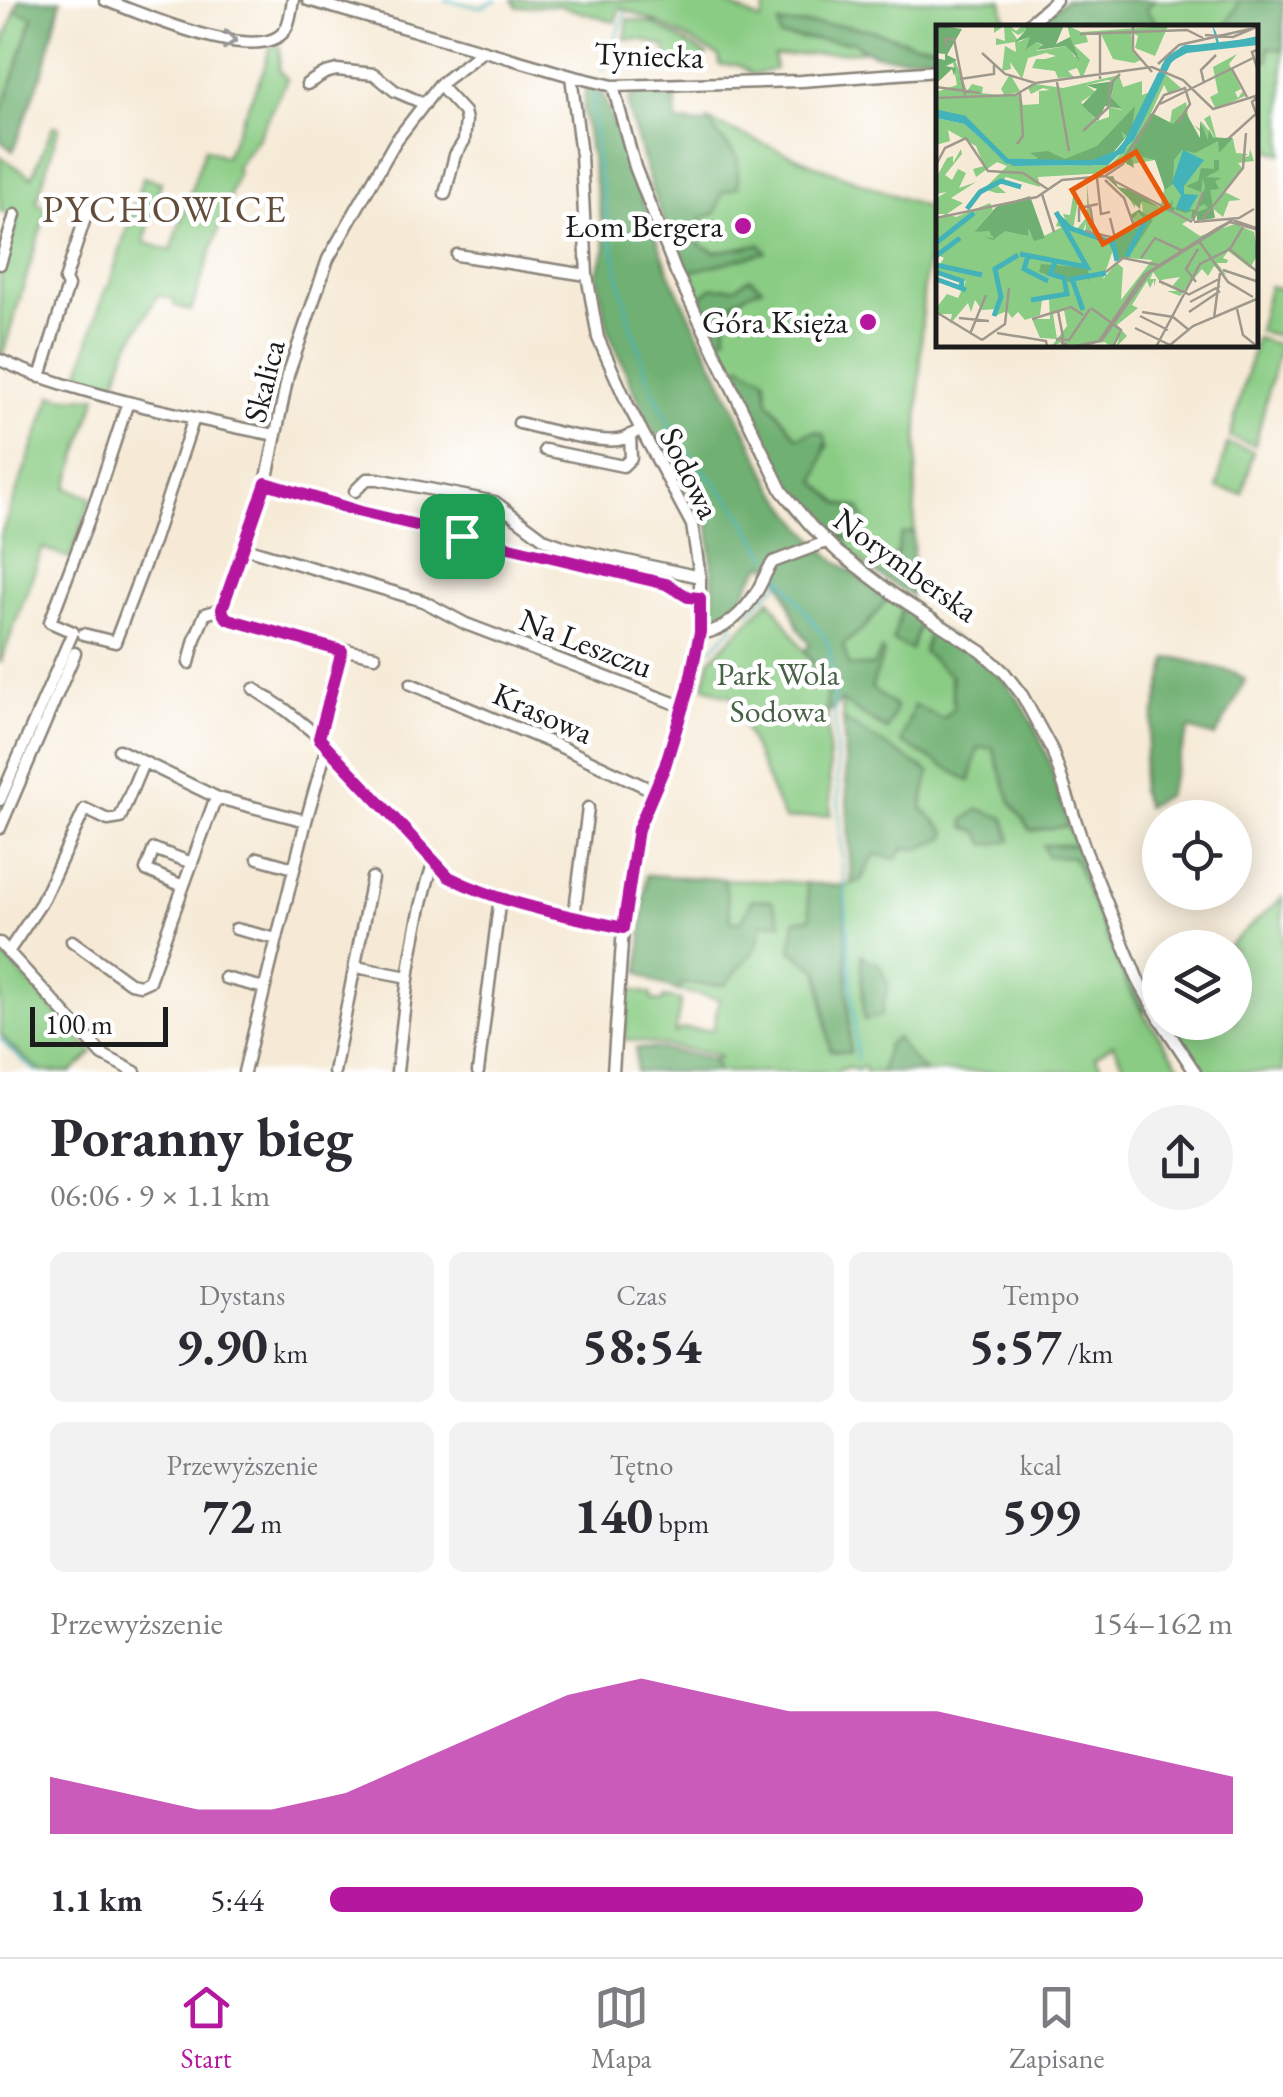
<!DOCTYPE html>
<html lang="pl">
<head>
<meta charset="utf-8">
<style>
  :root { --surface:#fff; --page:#f2f2f3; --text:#2b2b33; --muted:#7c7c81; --line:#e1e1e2; --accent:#b5179e }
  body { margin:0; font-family:"EB Garamond",serif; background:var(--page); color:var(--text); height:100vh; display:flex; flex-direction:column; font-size:38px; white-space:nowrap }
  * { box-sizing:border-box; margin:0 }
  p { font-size:32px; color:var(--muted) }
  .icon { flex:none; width:55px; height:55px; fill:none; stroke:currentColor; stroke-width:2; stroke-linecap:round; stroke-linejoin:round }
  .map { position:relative; height:1072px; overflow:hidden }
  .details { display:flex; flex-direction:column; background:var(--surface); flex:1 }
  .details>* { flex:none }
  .buttons { position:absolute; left:1142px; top:800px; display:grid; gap:20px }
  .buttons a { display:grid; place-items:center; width:110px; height:110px; border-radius:50%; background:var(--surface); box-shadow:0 5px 25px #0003; font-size:50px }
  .scale { position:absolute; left:30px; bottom:25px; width:138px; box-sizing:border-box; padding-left:10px; border:5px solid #1c1c1c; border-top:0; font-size:28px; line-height:35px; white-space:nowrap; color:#1c1c1c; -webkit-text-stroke:8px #fff; paint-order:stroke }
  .pin { position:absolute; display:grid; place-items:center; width:85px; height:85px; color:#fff; margin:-42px; border-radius:20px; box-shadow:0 5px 15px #0006 }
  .round { display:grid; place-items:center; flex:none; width:105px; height:105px; border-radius:52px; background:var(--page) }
  .headline { display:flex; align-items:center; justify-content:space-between; height:170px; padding:0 50px }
  h1 { font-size:55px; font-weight:700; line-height:75px }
  .stats { display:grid; grid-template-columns:repeat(3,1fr); gap:15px; height:170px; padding:10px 50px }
  .stats div { display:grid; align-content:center; border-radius:15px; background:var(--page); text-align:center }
  .stats b { font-size:50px; font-weight:700 }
  .stats small { font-size:28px; font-weight:400 }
  .stats p { font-size:28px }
  .chart { height:280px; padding:20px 50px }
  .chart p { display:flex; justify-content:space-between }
  .chart svg { width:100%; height:180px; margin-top:10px; fill:var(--accent); opacity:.7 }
  ul { padding:0 50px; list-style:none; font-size:32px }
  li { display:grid; grid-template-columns:160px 120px 1fr; align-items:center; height:75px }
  li i { height:25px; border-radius:12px; background:var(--accent) }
  .dock { display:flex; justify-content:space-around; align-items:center; height:140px; border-top:2px solid var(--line); background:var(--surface); font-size:28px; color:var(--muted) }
  .dock a { display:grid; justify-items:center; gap:5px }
  .dock .current { color:var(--accent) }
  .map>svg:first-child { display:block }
</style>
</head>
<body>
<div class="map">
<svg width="1283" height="1072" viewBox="0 0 1283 1072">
  <rect width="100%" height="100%" fill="#fff"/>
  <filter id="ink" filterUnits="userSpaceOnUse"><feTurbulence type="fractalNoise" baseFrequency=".01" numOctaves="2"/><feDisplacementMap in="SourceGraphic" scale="20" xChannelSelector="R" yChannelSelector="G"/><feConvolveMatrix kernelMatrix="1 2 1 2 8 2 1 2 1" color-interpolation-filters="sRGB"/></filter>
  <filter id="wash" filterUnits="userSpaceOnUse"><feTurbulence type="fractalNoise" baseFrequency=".0048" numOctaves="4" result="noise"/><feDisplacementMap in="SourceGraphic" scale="40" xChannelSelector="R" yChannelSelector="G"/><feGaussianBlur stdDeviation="2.25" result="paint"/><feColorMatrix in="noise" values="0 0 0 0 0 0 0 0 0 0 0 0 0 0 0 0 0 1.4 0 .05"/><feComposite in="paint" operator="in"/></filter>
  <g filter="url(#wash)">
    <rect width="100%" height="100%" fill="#f6ead6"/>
    <path fill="#8acc84" stroke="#537450" stroke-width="2.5" d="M512,0H719L761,21L766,6L759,0H1002L1005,19L996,27L938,28V45L912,43L871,30L839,25L779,24L781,37L854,42L863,51L774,56L775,69L753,75L739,65H720L719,56L654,21L620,7L615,22L557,5L517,7Z
      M1065,0H1283V154L1256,146V28H1034Z
      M15,11L33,16L0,119V53Z
      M628,19L652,23L707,55L688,70L665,67L666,47L643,40L625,39Z
      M270,46H280L279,70L287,79L257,139L236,167L238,172L191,311L174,305V299L158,295L126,350L113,391L99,384L78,379L105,289L109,286L143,177L161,182L144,242L171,251L205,148L225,157L264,69Z
      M709,121L815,165L938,212V226L929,245L923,295L914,532L901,535L896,557L874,560V572L829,535L855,540L860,508L840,504L816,482L820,462L828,445L815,431L797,437L768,400L765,378L741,365L732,372L716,340L726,336C724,301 732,301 761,287L750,278L736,287L712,288L697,300L685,273L766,252L760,244L716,252L699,245V219L722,193L738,158L717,134Z
      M53,126L59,127L37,201L47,209L2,357L0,356V277L18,216L0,211V156L32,177Z
      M1269,286L1283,290V337L1258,331Z
      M1256,338L1280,345L1255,445L1230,438Z
      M52,395L66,398L97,396L67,488L92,498L70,559L43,548L0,664V537Z
      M1227,444L1253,451L1243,494L1217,488Z
      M770,599L826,684L831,815L784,820L731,695L721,694L704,686L710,660Z
      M887,599L902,607L893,640L911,649L921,619C944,632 951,682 954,707L943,719L970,780L978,747L993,748L1011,802L1031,831L1068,826L1076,845H1044L1073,857L1126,982L1142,1011L1184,1072H1128L1113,1044L1095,1056L1105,1072H866L864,1067L855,1070L848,1067L835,1072H718L712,1058L719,1059V1055L625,1039C626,1021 624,1006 627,989L651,994L652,1000L662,1002L664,997L681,1000L675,1033L682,1029L713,1030L719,999L679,991L680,984L762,922H781L730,921L724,879L806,883L830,1050L850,1053L844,886L861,880L875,853L904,848H918L946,838L922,808L929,772L843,720L841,701L887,730L896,708L871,688L884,653L881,651L874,666H848L843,645L865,627Z
      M1283,897V1072H1204L1170,1023L1235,1022V948L1227,947Z
      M0,951L93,1053L72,1072H42L13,1049L0,1033Z"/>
    <path fill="#6fb072" stroke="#466647" stroke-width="2.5" d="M19,0H61L44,68L13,151L0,141V119L33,17L15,11Z
      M1065,0H1154L1146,9L1159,27H1034Z
      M1238,0H1283V50L1268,47L1269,61L1256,60V28L1225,27L1237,6Z
      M779,24L839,25L871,30L912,43L938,45V53C910,57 875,63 854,42L780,37Z
      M585,88L602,92L670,274L773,486L805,529L829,555L887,599L865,627L843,645L849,666H873L882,650L884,653L871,688L896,707L887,730L841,701L827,714L826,684L805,650L810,644L798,628L782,583L765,563L753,577L741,601L716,627L709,526L648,422L609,333L596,274L606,248L583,111Z
      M661,90L676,99L677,122L704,124L709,121L717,134L738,158V187L722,193L716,213L700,219L699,245L716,252L760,244L766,252L685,273L653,194L628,109L629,99L635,93Z
      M750,278L762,287C734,300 724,303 726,336L716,340L697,300L712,288L736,287Z
      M741,365L765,378L768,400L797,437L815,431L825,435C828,449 819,466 816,482L840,504L860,508L866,526L855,540L829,535L805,509L782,477L757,430L732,372Z
      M914,532L911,596L874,572V560L896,557L901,534Z
      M902,607L921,619L911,650L893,641Z
      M932,625C949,636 968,647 984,660C1033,701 1053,766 1068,826L1031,831L1011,802L993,748H978L970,781L901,742L914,705L943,719L954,707L951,676L923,652Z
      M1178,658L1236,673L1245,680L1234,704L1215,737L1189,729L1167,795L1146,807L1140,790L1144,759L1168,659Z
      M843,720L929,772L922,808L947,832L946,838L918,849L904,848L896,859L875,854L861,880L851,884Z
      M979,809L1004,818L1011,841L986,845L979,832L965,827L964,820Z
      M1043,845H1076L1132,981L1147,1011H1142L1126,982L1073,857L1047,856Z
      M646,875L724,879L731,921H742L752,899L772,901L782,923H762L757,947L725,985L681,984L679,991L654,982L639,972Z
      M806,883L844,886L850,1053L830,1050L820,972L791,950L795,920L811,918Z
      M861,954L869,961L878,963L888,984L881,1016L864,1020Z
      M896,1038L914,1061L926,1072H881L887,1045Z
      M636,1048L659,1049L712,1058L718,1072H636Z"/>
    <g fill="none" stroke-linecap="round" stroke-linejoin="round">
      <path stroke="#43b3b9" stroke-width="2.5" d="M445,0L481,7L496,0
        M603,70L626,12
        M595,91L593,109L597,163L619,277L631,326L650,382L674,436L738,509L768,558
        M775,568L827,641L832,664L840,825L857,1060
        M748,612L782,580
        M712,649L735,624
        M0,1038L11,1051L37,1072
        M858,1072V1070"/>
    </g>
  </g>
  <g filter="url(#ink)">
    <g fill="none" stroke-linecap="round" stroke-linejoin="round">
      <defs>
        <path id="minor" d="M105,0C138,12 260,67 285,30C290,23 291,9 293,0
          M308,0L571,76L613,86L801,81L938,71
          M1024,28L1056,0
          M571,76L581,155L587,275L598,338L628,405L692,525L700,577V632L688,690L674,740L643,815L635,840L623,928L613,1072
          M307,84L325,73L337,70L374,74L395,91L425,104
          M439,85L464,112L466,120L464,141L455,155L445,194
          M613,86L635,167L676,272L782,491L811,526L839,553L893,594L982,652L1004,672L1022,695L1052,750L1086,852L1138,980L1160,1019
          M457,255L587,275
          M0,264L15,215
          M0,360C47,382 97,394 147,407C190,417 232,427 276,435
          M40,377L68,286L65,280L88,209
          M519,423C544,429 595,443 618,440C627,439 634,433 641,429
          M545,450L623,466L631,458L630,435
          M266,483L361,512L666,584L683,595L700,598
          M355,491L367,479H378L495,502L546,540L568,548L700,577
          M245,548L423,601L466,624L684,707
          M700,632C722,635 746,610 757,591C763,581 766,571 773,562L826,542
          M83,634L115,642L154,539L194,418
          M375,656L308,642L228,619L224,615L222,609L266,483L288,375L328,259L395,142L439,85L483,51
          M189,663L195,639L205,614L222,609
          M411,684L559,746L654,791
          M254,689L286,710L319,737L449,877C502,904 565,915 623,928
          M319,737L342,651
          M119,750L218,798L306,821
          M0,800L73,632L50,622L92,511L128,402
          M0,828L75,653
          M258,858L294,868
          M183,886L146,870L154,849L192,863
          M574,917L588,808
          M236,929L277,939
          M72,941L130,983L140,985L149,981L213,805L218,798
          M0,943L103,1055L135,1072
          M8,952L41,903L85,809L108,820L120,818L143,763
          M356,967L408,977
          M225,978L264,988
          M1162,1022L1195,1072
          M244,1072L306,821L327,746
          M334,1072L372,878
          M397,1072C405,1002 411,929 434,861
          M478,1072L500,897"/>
      </defs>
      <use href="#minor" stroke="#898379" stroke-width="15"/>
      <use href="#minor" stroke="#fff" stroke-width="10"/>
    </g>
    <defs><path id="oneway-chevron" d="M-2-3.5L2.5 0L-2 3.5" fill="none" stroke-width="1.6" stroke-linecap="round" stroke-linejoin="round" transform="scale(2.5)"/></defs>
    <use stroke="#999" href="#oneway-chevron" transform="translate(230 40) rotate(6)"/>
  </g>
  <g fill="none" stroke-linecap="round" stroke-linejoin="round" filter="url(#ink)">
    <defs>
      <path id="route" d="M266,483L361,512L666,584L688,597L700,598V632L688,690L665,766L638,829L623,928C565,915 502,904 449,877L319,738L342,651L228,619L224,615L222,609Z"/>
    </defs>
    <use href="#route" stroke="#fff" stroke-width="20"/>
    <use href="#route" stroke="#b5179e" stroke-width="12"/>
  </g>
  <g fill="#b5179e" stroke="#fff" stroke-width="4">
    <circle cx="743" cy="226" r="10"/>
    <circle cx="868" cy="322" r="10"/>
  </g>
  <g text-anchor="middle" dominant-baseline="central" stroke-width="9" stroke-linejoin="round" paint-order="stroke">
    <g font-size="32" fill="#1c1c1c" stroke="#fff">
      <text transform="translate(649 55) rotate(2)">Tyniecka</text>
      <text transform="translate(264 381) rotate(-76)">Skalica</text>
      <text transform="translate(690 473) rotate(64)">Sodowa</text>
      <text transform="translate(906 565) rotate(36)">Norymberska</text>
      <text transform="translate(586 643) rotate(21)">Na Leszczu</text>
      <text transform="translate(543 713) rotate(24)">Krasowa</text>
    </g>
    <g font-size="32" fill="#1c1c1c" stroke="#fff" text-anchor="end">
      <text x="723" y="226">Łom Bergera</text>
      <text x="848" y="322">Góra Księża</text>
    </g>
    <g font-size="32" fill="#486246" stroke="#fff">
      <text x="778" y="674">Park Wola<tspan x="778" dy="37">Sodowa</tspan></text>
    </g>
    <g font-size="38" letter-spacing="2.5" fill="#624e3b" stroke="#fff">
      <text x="165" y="208">PYCHOWICE</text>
    </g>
  </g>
  <g transform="translate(936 25)">
    <rect width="322" height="322" fill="#f6ead6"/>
    <path d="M58,0H73L80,6L87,0L90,6L82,10L75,5L83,17L95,11L89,24L101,17L107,21L100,26L131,21L139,32H143L138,27L131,0L145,7L232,1L219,31L199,23L202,11L195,7L197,26L205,35L198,38L177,34L165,9L150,10L152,17L138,20L154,35L146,54L141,43L132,46L138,52L122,53L119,46L96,43L100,34H109L120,31L110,28L92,33L86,54L74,37L75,44L66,46L69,21L80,27L79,17L60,20V13L69,16L68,1L58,8ZM301,29L293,39L305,64L299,67L302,73L307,66L309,71L280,84L274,72L282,68L277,42ZM19,35L31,66L36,59L47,62L46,68L69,71L65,64L74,49L84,66L71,71L84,68L87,80L103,79V66L114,65L107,63L95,69L92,63L99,59L127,63L183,50L187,62L206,56V70L214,67L193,109L174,131L125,139L80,137L63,129L31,92L0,86V67L21,60L17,38L6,43L2,41ZM172,55L179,57L175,72L186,85L173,82V92L161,96L145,77L160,67L150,60ZM228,48L245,63L232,68L228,60L215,88L234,98L236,85L250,77L256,117L272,115L258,100L267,106L265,96L279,113L268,94L274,90L280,112L297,114L300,128L312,129L306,133L313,131L314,124L318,136L302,138L307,144L289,167L305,175L293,176L287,192L276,183L246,199L264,211L299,199L318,207L322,229L314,243L292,226L287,233L292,235L291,238H281L291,251L278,241L272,251L266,244L244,271L231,266H241L237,260L244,252L225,255L227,261L217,247L214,254H220L218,262V255L214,263L211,256L196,280L202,283L181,300L191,311L180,322L183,314L175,322L169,317L133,322L128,316L115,322L131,301L128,285L117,289L121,314L104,313L96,294H114L113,274L106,275L104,290L89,295L82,287L76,293L71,286L59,291L60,284L46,285L39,275L35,287L32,278L14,299L16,289H3L1,282L11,269L22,273L30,256L0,245L8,233L0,229V195L9,189H0V173L11,167L0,169V153L11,133L17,131V138L25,124L26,129L9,150L16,155L22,144L30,148L23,163L40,157L15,173L27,178L11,189L20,192L54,178L57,185L38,207L56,204V214L70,205L91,211L92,202L95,210L108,211L126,202L120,201L123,193L130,197L127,189L134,190L138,165L146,183L142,176L137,205L149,210L150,197L147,206L140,205L151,192V159L156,210L178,222L167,254L181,238L187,243L185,275L216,235L192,233L213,198L196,206L203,198L197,199L198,188L207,190L206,179L199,177V183L192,172L201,174L198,169L224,182L230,158L219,135L191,140L190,129L170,148L102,152L104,162L70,152L62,161L70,168H60L48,164L71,141L61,137L40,152L37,144L48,141L40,121L12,105L14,116L0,120V93L28,99L78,141L174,140L198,115Z" fill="#8acc84" fill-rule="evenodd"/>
    <path d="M0,0L26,4L11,30L21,35L9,41L20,43L18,51L16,44L1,58L0,33L9,35V29L0,28ZM87,0H128L120,19L134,12L144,36L130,21L101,25L107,20L101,17L89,25L94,12L79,17L90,5ZM179,56L175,72L186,84L169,81L162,96L146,80L161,64L150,60ZM199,81L196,104L191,111L185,106L188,114L176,129L155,136L92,137L102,133L94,128L112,126L129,134L161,121ZM249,86L264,113V96L272,115L273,104L277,113H297L283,128L282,116L259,128L246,125L238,135L237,159L229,165L219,135L195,129L198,143L185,135L216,88L237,99ZM278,135H283V145L270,152L286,153L279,156L283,164L274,165L279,193L261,196V187L272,183L268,179L261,183L256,195L255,196L256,186L250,188L240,185L239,183L237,188L230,185L237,174L236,182L259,185L269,163L267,153L265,167L250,161L262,156L265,143L278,144ZM177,151L182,162L197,165L223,182L205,176L204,185L217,195L192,233L181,235L171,215L208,200L209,194L202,188L196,195L194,190L204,184L170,152ZM94,171L109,213L98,216L92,203V211L69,206L57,215L54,214L49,212L57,213L53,206L38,207L60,182ZM105,239L152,243L153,257L150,250L137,258L103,247Z" fill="#6fb072"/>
    <path d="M276,0L280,7L283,18L285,19L322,11V20L251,28L236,36L198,115L172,140L77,141L28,99L0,93V85L30,91L63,129L80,137L159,135L178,128L190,114L230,32L249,20H281ZM247,125L268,135L248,161V169L262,170L252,187L240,183L245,170L236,158Z" fill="#43b3b9"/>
    <path fill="none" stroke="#43b3b9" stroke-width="5" d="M227,42L247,24L323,15M0,87L28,93L71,136L155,138L186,126L224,49M31,184L44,167L65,156L85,162M123,192L134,203L177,218L181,236M0,218L38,188M84,229L151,242L120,187M0,231L24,213M92,231L88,244L112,256M191,231L210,194M0,240L46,250M0,247L26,256L25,263M0,254L30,265M95,275L131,269L128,253L114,249L120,235M147,285L136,254L170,248M58,291L65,272L59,244L82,230"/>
    <path fill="none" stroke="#9f988c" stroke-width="2.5" d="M197,0V25L216,47M144,9L251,5L267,13M164,9V54M269,10L297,12L323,1M12,22L9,14H18L29,70M323,24L316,27L323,49M46,28L69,49L99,58M222,39L243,20L323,2M296,44L311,72M24,54L58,49V40M121,57L133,126M268,58L265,45L280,30M0,62L44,68M323,71L316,77L323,97M0,73L79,70L100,58L216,42L247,55L277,84L323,70M224,79L317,33M147,106L173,82L174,59L184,49M292,114L323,86M81,119L87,111L84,67M1,138L9,123L30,113L52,146L87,148L113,165M169,151L256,197M161,153L165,189L174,187M169,155L188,173L198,201M106,169L118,207M154,181L159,211M0,193L101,172L126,155L169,151L187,139L228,70L249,63L254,79L242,98M266,195L307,143L310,108M257,196L267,167M143,197V183L162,179M258,197L303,193L318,184M149,206L179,213L174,193M263,216L292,257L317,272M292,223L323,248M205,233L219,213L247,226M287,245L323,257M170,247L187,233L222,240M223,256L252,269M260,257L250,244L262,224M252,270L283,254M254,277L284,261M155,283L185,305L177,322M301,284L307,310L322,322M0,287L46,315M206,287L237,292L253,305M253,287L284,266M204,291L232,305M23,293L53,296M278,293L284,248M96,294L135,282L147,290M199,303L238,322M61,308L110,316L111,322M34,309L50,270M46,315L69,299L73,263M120,315L127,312L122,286M125,315H133L154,284M234,320L257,301L323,273M127,322L126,317L135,322L163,316L208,250L280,204L297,195L323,204M143,322L166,315L213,248L294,197L323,205M220,322L264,239L294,224L307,202"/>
    <path fill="#e8590c" fill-opacity="0.15" stroke="#e8590c" stroke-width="5" d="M200,127L232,181L167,219L136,165Z"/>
    <rect width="322" height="322" fill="none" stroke="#1c1c1c" stroke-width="5"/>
  </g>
</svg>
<div class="buttons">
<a><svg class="icon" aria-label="locate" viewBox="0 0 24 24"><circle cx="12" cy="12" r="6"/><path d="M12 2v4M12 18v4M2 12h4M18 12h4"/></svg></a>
<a><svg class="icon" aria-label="layers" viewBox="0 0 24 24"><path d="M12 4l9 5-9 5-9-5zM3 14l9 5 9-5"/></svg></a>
</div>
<div class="scale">100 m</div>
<div class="pin" style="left:462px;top:536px;background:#1e9e55"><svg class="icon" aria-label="arrive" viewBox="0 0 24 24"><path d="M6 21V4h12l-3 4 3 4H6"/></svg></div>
</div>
<section class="details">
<div class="headline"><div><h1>Poranny bieg</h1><p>06:06 · 9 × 1.1 km</p></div><a class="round"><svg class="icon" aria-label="share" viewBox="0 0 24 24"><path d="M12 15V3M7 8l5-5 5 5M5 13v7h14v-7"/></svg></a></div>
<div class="stats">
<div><p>Dystans</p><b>9.90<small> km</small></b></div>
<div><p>Czas</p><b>58:54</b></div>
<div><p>Tempo</p><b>5:57<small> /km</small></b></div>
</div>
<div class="stats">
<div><p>Przewyższenie</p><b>72<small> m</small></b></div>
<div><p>Tętno</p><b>140<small> bpm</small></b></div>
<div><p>kcal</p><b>599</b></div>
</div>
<div class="chart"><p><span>Przewyższenie</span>154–162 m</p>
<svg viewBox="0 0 160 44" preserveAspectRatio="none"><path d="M0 44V30L10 34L20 38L30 38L40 34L50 26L60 18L70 10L80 6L90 10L100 14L110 14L120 14L130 18L140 22L150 26L160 30V44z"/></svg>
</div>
<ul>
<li><b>1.1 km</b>5:44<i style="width:90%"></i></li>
</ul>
</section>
<nav class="dock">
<a class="current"><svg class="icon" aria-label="home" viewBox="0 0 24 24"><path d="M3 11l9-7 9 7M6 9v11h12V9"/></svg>Start</a>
<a><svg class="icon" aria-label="map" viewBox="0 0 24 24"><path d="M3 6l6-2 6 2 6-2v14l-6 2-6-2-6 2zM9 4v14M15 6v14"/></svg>Mapa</a>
<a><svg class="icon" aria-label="saved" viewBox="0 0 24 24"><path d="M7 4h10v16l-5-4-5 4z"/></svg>Zapisane</a>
</nav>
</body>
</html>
